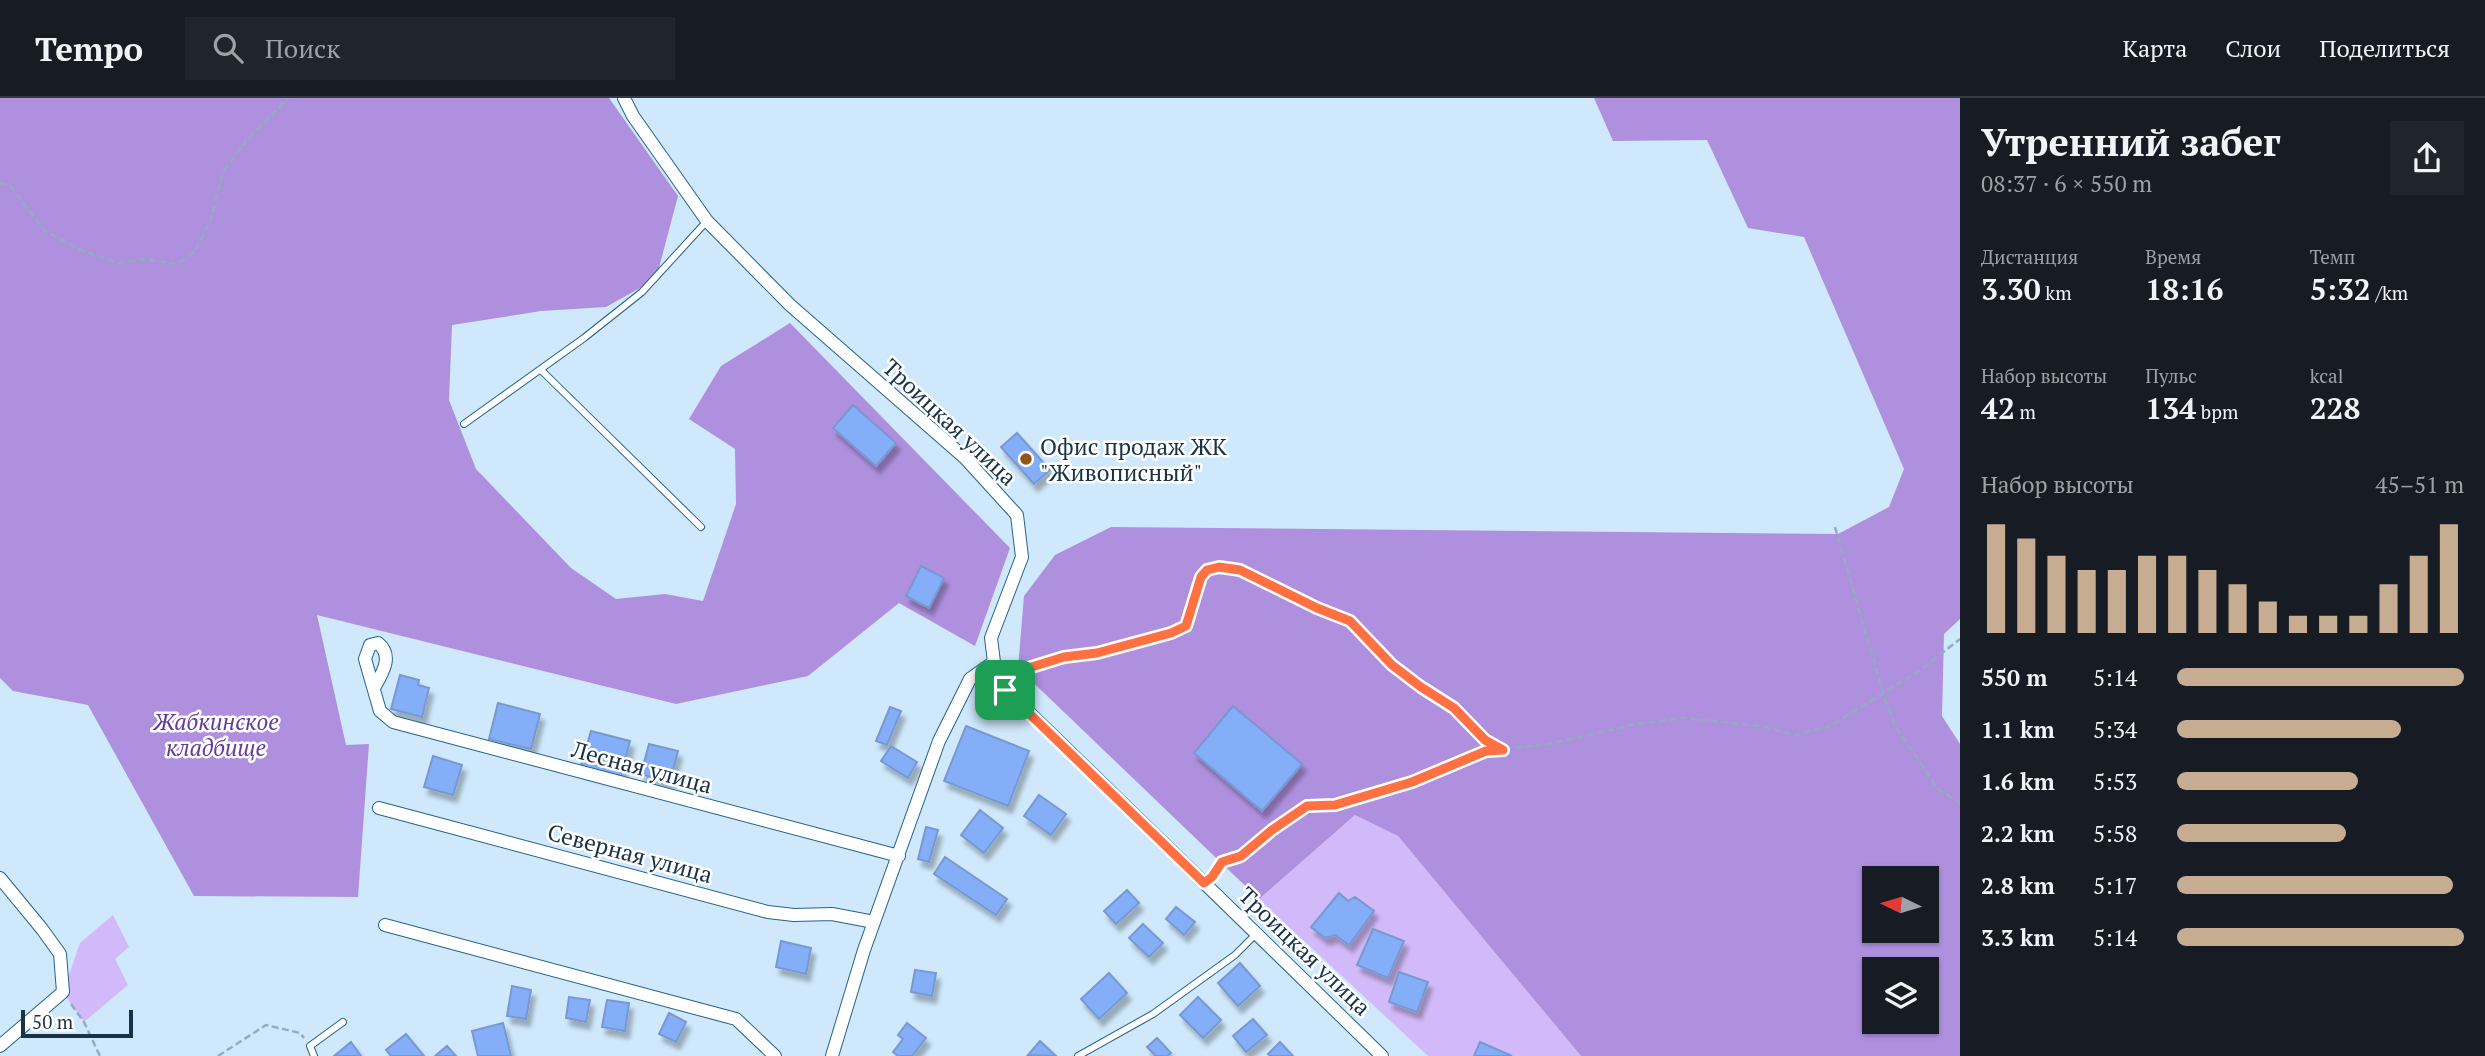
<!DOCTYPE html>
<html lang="ru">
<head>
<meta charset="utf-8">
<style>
  :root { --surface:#171b24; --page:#20242c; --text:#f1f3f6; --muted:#9ea1a6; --line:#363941; --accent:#c6ac91 }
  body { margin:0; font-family:"PT Serif",serif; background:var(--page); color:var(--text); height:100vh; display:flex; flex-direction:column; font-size:26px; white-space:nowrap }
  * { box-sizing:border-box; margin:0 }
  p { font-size:23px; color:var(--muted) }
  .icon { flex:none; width:38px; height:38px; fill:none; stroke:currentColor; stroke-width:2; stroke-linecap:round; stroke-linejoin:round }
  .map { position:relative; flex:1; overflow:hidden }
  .details { display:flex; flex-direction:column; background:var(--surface); width:525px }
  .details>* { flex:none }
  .needle { width:46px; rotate:275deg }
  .fabs { position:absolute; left:1862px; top:768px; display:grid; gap:14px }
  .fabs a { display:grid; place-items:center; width:77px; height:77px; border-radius:0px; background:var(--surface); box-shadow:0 2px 5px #0004; font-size:35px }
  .scale { position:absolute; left:21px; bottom:18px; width:112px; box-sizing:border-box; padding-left:7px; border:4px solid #193345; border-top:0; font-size:19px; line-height:24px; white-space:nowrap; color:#193345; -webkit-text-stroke:5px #fff; paint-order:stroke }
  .pin { position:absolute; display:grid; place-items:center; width:60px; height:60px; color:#fff; margin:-30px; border-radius:14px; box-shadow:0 4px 10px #0006 }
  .round { display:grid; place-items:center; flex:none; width:74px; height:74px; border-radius:0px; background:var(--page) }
  .overview { display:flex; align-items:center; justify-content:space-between; height:119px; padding:0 21px }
  h1 { font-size:38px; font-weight:600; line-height:52px }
  .figures { display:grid; grid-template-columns:repeat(3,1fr); gap:10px; height:119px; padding:7px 21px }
  .figures div { display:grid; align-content:center }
  .figures b { font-size:30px; font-weight:600 }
  .figures small { font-size:19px; font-weight:400 }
  .figures p { font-size:19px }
  .chart { height:196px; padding:14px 21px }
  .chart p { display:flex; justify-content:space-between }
  .chart svg { width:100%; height:126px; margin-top:7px; stroke:var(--accent); stroke-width:6 }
  ul { padding:0 21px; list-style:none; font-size:23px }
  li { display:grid; grid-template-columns:112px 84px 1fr; align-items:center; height:52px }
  li i { height:18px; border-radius:9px; background:var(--accent) }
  header { display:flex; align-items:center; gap:42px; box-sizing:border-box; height:98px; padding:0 35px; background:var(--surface); border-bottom:2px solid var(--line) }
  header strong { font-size:33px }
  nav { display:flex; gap:38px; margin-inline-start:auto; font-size:24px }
  .search { width:490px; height:63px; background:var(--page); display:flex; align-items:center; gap:18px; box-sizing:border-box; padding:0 24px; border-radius:0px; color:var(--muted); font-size:26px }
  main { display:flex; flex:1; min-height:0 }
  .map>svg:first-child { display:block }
</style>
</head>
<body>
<header>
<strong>Tempo</strong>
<div class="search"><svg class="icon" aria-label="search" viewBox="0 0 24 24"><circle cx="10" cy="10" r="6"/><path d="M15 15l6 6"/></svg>Поиск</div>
<nav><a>Карта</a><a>Слои</a><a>Поделиться</a></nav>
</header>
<main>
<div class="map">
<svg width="1960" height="958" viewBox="0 0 1960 958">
  <defs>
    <filter id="shadow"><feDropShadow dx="4" dy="7" stdDeviation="2" flood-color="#0004"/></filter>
  </defs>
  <rect width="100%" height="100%" fill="#cfe8fb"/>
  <path fill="#d2bafa" d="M1355,717L1398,738L1581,958H1428L1259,801Z
    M113,817L129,849L115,861L128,887L84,924L63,894L80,845Z"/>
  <path fill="#af90df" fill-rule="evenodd" d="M0,0H609L678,98L656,181L606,209L541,213L452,227L449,302L476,371L571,470L616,501L665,496L703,503L736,406L735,351L689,321L721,268L790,225L1010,450L975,548L899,505L808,578L676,606L317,517L346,647L369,646L358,799L194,798L88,607L13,593L0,580Z
    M1594,0H1960V521L1944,536L1942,618L1960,646V958H1581L1398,738L1355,717L1259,801L1018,570L1024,498L1055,457L1111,429L1838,436L1889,409L1904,371L1804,139L1748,130L1707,42L1613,43ZM1874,780H1927V833H1874ZM1874,872H1927V924H1874Z"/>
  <path fill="#84aef8" stroke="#7898d1" stroke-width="2" filter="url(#shadow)" d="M853,307L896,345L876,368L833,330Z
    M1017,335L1050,372L1034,386L1001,349Z
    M921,468L944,480L929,510L906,498Z
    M400,577L419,582L418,587L429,590L422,619L391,611Z
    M498,605L540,616L531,651L489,641Z
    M1233,608L1302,666L1262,713L1194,655Z
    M890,609L901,613L887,647L876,643Z
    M966,628L1029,653L1008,708L944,683Z
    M591,633L630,643L620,682L580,671Z
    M649,646L678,653L670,684L641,676Z
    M891,648L917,664L908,680L881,663Z
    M433,658L462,667L453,697L424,689Z
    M1039,697L1066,716L1051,737L1024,718Z
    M980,712L1003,730L984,755L961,737Z
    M926,729L938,732L929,764L918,761Z
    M945,759L1007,801L996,817L934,776Z
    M1127,792L1139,805L1116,826L1104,813Z
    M1339,795L1348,803L1355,799L1374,813L1349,847L1335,837L1325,840L1311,829Z
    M1176,809L1195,824L1184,837L1166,821Z
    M1143,826L1163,845L1149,859L1129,840Z
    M1373,831L1404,843L1388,880L1357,867Z
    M781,843L811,850L806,876L776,869Z
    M1240,865L1260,888L1238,908L1218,885Z
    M915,872L936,875L932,898L911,894Z
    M1399,874L1428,884L1417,914L1389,904Z
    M1109,875L1127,895L1099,921L1081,901Z
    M512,888L531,892L526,921L507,918Z
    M569,899L590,902L586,924L566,920Z
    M1198,899L1221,922L1203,940L1180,917Z
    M607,902L629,905L625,933L602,929Z
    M669,915L686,924L676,944L659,936Z
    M1253,921L1267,937L1246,954L1233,938Z
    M503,925L511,958H478L472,933Z
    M907,925L926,940L912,958H898L893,954L903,941L898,937Z
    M406,936L424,958H391L386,952Z
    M1157,940L1171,955L1167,958H1156L1147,949Z
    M1040,943L1056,958L1028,957Z
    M351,944L361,958H334Z
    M1280,944L1293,958H1270L1268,956Z
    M1480,944L1512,958H1474Z
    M447,948L456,958H435Z"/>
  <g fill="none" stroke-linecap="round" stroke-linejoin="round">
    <defs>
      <path id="service" d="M541,272L701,429
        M464,326L584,240L642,194L707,123
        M314,958L310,948L343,924
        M1078,958L1153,916L1235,857L1256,836"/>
      <path id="minor" d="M624,0L633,18L707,123L790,207L965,360L1017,417L1022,459L991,540L994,564L1005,591L1382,958
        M374,590C382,576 394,558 378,545L370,547L365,561L380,613L393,624L899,758
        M379,710L768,814L794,817L832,816L874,824
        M0,780L42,831L60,856L63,894L0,948
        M385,827L736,921L775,958
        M832,958L864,852L939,643L970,581L994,564"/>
    </defs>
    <use href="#service" stroke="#23628c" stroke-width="8"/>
    <use href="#minor" stroke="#23628c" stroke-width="14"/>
    <path stroke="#93acbf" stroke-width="2.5" stroke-dasharray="7 3.5" stroke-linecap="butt" d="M0,85L10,88L45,133L85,154L119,165L143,161L178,166L195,153L211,121L223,74L246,43L288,0
      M1835,429L1883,595L1895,628L1938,691L1960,705
      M1015,582C1036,560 1068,560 1096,555C1123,550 1162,540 1186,528L1201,479L1207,472L1219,469L1240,472L1317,510L1350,523L1392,567L1421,589L1454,610L1485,641L1503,651L1549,646L1636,626L1684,620L1760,628L1796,637L1830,628L1919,573L1960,541
      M1214,776L1222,764L1241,758L1272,732L1307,708L1335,707L1412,684L1486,653L1502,651
      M71,906L84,924L100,958
      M218,958L266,927L300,935L304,940"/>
    <use href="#service" stroke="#fff" stroke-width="6"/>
    <use href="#minor" stroke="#fff" stroke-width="12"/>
  </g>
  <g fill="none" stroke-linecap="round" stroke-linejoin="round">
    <defs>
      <path id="route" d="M1219,469L1240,472L1317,510L1350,523L1392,567L1421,589L1454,610L1485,642L1503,652L1486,653L1412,684L1335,707L1307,708L1272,732L1241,758L1222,764L1212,779L1204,785L1005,592L1025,571L1064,559L1097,555L1171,535L1186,528L1201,479L1207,472Z"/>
    </defs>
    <use href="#route" stroke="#fff" stroke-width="14"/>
    <use href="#route" stroke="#ff7043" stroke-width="9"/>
  </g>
  <circle fill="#915515" stroke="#fff" stroke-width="2.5" cx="1026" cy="361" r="7"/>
  <g text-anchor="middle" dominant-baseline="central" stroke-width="5" stroke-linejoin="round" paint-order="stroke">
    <g font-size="23" fill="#193345" stroke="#fff">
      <text transform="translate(950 324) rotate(43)">Троицкая улица</text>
      <text transform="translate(642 669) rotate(15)">Лесная улица</text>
      <text transform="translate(630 755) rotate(15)">Северная улица</text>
      <text transform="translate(1305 853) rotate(44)">Троицкая улица</text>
    </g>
    <g font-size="23" fill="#193345" stroke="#fff" text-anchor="start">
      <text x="1040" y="348">Офис продаж ЖК<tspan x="1040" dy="26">"Живописный"</tspan></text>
    </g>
    <g font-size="23" font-style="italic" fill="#653b98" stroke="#fff">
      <text x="216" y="623">Жабкинское<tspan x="216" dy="26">кладбище</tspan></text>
    </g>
  </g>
</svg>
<div class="fabs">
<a><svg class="needle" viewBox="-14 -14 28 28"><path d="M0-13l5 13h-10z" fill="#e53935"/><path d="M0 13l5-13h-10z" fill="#9ea1a6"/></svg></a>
<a><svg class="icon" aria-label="layers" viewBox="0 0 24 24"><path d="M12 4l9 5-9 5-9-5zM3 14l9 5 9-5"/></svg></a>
</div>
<div class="scale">50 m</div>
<div class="pin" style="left:1005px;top:592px;background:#1e9e55"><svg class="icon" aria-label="arrive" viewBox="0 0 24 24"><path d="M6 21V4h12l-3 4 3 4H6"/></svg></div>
</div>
<section class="details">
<div class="overview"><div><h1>Утренний забег</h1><p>08:37 · 6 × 550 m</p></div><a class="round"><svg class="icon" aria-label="share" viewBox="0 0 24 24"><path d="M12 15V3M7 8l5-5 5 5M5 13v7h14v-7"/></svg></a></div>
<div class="figures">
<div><p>Дистанция</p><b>3.30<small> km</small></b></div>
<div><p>Время</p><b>18:16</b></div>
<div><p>Темп</p><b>5:32<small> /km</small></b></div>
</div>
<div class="figures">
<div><p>Набор высоты</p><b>42<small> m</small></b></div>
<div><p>Пульс</p><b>134<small> bpm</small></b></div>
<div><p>kcal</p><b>228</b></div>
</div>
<div class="chart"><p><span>Набор высоты</span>45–51 m</p>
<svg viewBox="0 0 160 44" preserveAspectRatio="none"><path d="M5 44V6M15 44V11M25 44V17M35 44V22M45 44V22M55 44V17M65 44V17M75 44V22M85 44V27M95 44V33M105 44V38M115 44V38M125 44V38M135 44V27M145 44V17M155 44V6"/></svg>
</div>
<ul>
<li><b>550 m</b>5:14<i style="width:100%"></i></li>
<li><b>1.1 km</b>5:34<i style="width:78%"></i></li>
<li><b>1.6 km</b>5:53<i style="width:63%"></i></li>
<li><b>2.2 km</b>5:58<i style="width:59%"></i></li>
<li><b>2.8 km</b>5:17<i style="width:96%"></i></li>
<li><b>3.3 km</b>5:14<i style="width:100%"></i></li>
</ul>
</section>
</main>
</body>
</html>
